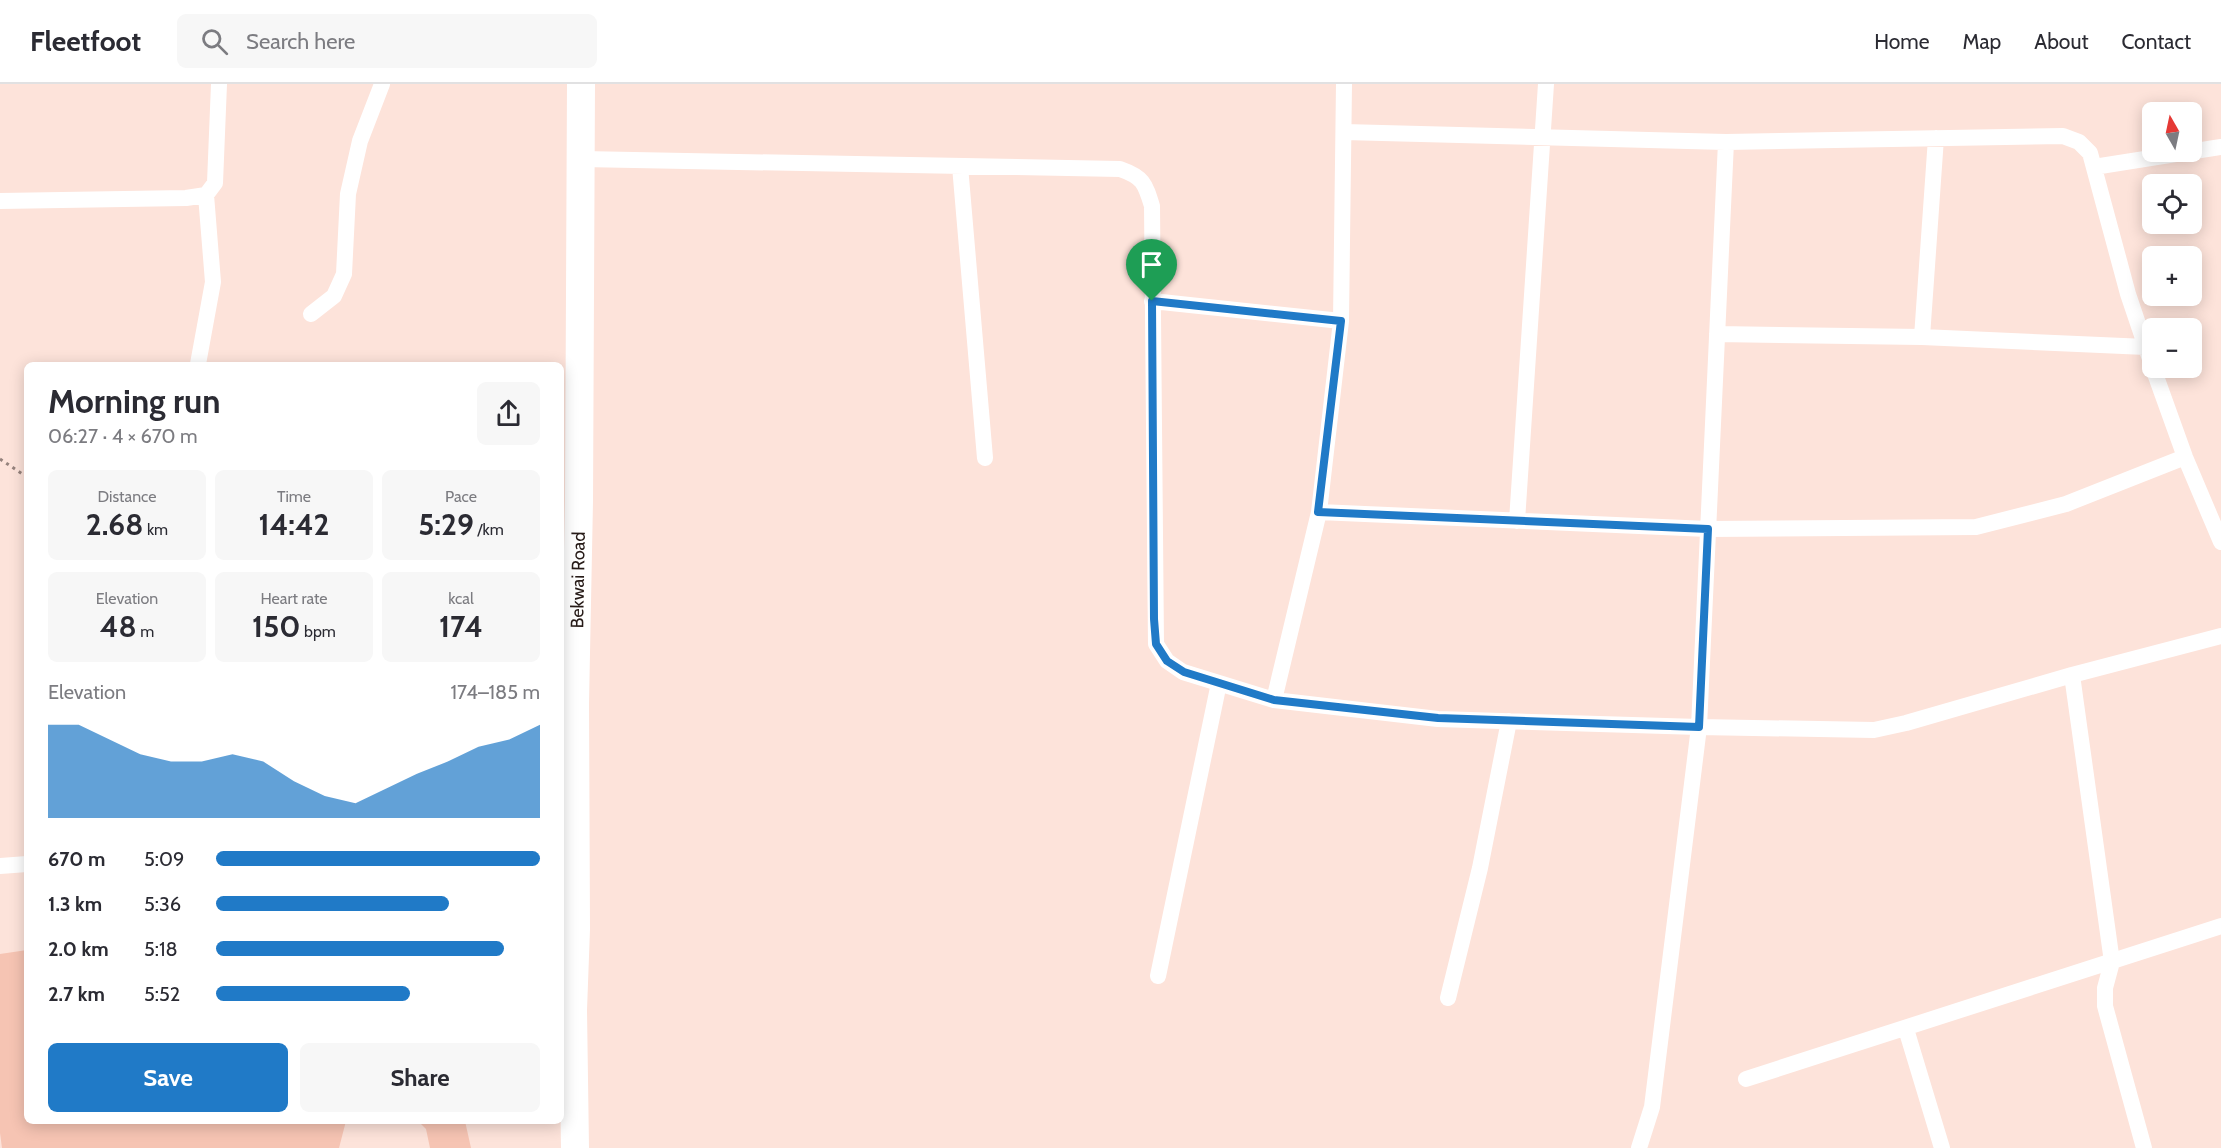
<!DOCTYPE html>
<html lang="en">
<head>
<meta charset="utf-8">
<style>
  :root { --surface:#fff; --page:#f7f7f7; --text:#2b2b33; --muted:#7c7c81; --line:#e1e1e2; --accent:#207ac7 }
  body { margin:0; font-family:Cabin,sans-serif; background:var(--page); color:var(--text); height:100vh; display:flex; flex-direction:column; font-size:22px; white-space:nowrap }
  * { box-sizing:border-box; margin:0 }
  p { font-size:20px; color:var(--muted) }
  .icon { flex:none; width:33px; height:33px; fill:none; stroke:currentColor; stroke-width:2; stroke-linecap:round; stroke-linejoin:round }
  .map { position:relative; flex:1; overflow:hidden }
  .panel { position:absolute; left:24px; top:278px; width:540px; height:762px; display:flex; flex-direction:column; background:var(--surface); border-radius:9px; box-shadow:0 3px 15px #0003 }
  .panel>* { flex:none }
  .needle { width:39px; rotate:351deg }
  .tools { position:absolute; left:2142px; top:18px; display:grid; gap:12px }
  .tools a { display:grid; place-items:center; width:60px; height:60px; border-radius:9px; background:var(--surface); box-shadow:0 3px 15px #0003; font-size:30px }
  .pin { position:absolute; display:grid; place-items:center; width:51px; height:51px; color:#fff; margin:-62px -26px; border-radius:50% 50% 50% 0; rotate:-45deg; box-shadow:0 0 6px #0007 }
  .pin .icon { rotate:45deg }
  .round { display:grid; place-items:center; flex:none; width:63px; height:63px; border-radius:9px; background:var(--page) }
  .overview { display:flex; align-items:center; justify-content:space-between; height:102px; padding:0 24px }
  h1 { font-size:33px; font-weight:700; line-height:45px }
  .metrics { display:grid; grid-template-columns:repeat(3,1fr); gap:9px; height:102px; padding:6px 24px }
  .metrics div { display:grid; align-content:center; border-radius:9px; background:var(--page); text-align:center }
  .metrics b { font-size:30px; font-weight:700 }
  .metrics small { font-size:16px; font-weight:400 }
  .metrics p { font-size:16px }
  .chart { height:168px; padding:12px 24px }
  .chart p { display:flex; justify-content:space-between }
  .chart svg { width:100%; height:108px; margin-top:6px; fill:var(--accent); opacity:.7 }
  .cta { display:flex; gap:12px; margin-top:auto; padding:12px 24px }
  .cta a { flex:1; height:69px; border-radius:9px; background:var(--accent); color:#fff; font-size:24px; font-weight:700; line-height:69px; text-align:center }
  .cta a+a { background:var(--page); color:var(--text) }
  ul { padding:0 24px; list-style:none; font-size:20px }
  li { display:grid; grid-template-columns:96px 72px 1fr; align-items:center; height:45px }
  li i { height:15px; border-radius:8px; background:var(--accent) }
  header { display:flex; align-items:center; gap:36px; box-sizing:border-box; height:84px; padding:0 30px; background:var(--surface); border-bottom:2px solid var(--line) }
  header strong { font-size:28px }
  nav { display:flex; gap:33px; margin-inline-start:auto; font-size:21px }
  .search { width:420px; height:54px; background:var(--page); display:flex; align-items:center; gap:15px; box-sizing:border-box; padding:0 21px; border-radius:9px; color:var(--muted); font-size:22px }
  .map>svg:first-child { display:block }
</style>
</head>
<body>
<header>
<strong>Fleetfoot</strong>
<div class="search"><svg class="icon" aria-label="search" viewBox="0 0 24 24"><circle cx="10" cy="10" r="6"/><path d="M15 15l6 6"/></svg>Search here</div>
<nav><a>Home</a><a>Map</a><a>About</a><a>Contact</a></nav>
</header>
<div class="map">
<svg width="2221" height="1064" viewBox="0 0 2221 1064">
  <rect width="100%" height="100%" fill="#fde3da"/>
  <path fill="#f6c4b3" d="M27,866V1036L346,1037L339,1064H2L0,1049V870Z
    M418,1037H465L471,1064H430L426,1045Z"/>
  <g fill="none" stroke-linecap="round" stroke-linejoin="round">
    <path stroke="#96837d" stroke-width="3" stroke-dasharray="3 4.5" stroke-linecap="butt" d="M0,375L27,393"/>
    <path stroke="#fff" stroke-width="16" d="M1344,48L1726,58L2063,52L2079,58L2090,69L2128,210L2152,281
      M582,75L1120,85C1143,93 1145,99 1152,122L1156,560L1167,577L1183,588L1274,616L1438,635L1699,643L1874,646L1906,639L2072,591L2221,552
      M960,82L985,374
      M2094,83L2221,63
      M0,117L186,114L206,111L215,99L219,0
      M1152,217L1341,237
      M311,230L334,212L344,190L348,110L360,57L382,0
      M1717,250L1922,253L2146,263
      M1922,253L1936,54
      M198,280L213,198L206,111
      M2153,284L2185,373L2221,458
      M1319,428L1708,445L1976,443L2066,420L2185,373
      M1517,437L1546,0
      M2072,591L2112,878L2105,904V922L2144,1064
      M1274,616L1319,428L1341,237L1344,0
      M0,782L27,780
      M1158,892L1219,599
      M1448,914L1480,784L1509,637
      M1906,945L1942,1064
      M1746,995L2221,842
      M1639,1064L1652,1023L1699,643L1726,58"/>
    <path stroke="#fff" stroke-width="28" d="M575,1064L573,926L576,845L575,620L579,417L581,0"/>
  </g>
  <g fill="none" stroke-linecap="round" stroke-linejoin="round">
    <defs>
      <path id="route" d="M1152,217L1341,237L1318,428L1708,445L1699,643L1438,634L1274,616L1184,588L1167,577L1156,560L1154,535Z"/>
    </defs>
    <use href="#route" stroke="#fff" stroke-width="12"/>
    <use href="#route" stroke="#207ac7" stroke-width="8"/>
  </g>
  <g text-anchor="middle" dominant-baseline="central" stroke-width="6" stroke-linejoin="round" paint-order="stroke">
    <g font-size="18" fill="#271b18" stroke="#fff">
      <text transform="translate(578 496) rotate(-89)">Bekwai Road</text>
    </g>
  </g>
</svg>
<div class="tools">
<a><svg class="needle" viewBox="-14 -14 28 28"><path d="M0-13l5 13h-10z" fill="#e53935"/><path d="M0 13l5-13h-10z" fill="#7c7c81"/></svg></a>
<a><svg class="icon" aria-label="locate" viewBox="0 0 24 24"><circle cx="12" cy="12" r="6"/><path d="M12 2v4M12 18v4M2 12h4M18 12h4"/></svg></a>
<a>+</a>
<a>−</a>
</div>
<div class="pin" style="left:1152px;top:217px;background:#1e9e55"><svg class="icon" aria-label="arrive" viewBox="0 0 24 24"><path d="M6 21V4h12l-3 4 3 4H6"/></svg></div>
<section class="panel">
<div class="overview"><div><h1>Morning run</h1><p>06:27 · 4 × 670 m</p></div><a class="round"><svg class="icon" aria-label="share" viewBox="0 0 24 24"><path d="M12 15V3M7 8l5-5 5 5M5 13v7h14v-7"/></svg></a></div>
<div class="metrics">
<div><p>Distance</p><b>2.68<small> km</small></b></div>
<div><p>Time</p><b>14:42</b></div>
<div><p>Pace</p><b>5:29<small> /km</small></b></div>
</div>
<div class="metrics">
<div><p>Elevation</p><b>48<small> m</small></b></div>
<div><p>Heart rate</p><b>150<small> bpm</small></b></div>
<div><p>kcal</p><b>174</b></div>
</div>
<div class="chart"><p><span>Elevation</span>174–185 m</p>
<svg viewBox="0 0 160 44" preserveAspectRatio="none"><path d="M0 44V6L10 6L20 12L30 18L40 21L50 21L60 18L70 21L80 29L90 35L100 38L110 32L120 26L130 21L140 15L150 12L160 6V44z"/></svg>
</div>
<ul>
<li><b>670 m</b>5:09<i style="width:100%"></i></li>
<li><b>1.3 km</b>5:36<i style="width:72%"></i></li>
<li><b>2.0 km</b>5:18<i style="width:89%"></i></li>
<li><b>2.7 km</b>5:52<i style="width:60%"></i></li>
</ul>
<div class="cta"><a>Save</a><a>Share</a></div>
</section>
</div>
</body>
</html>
